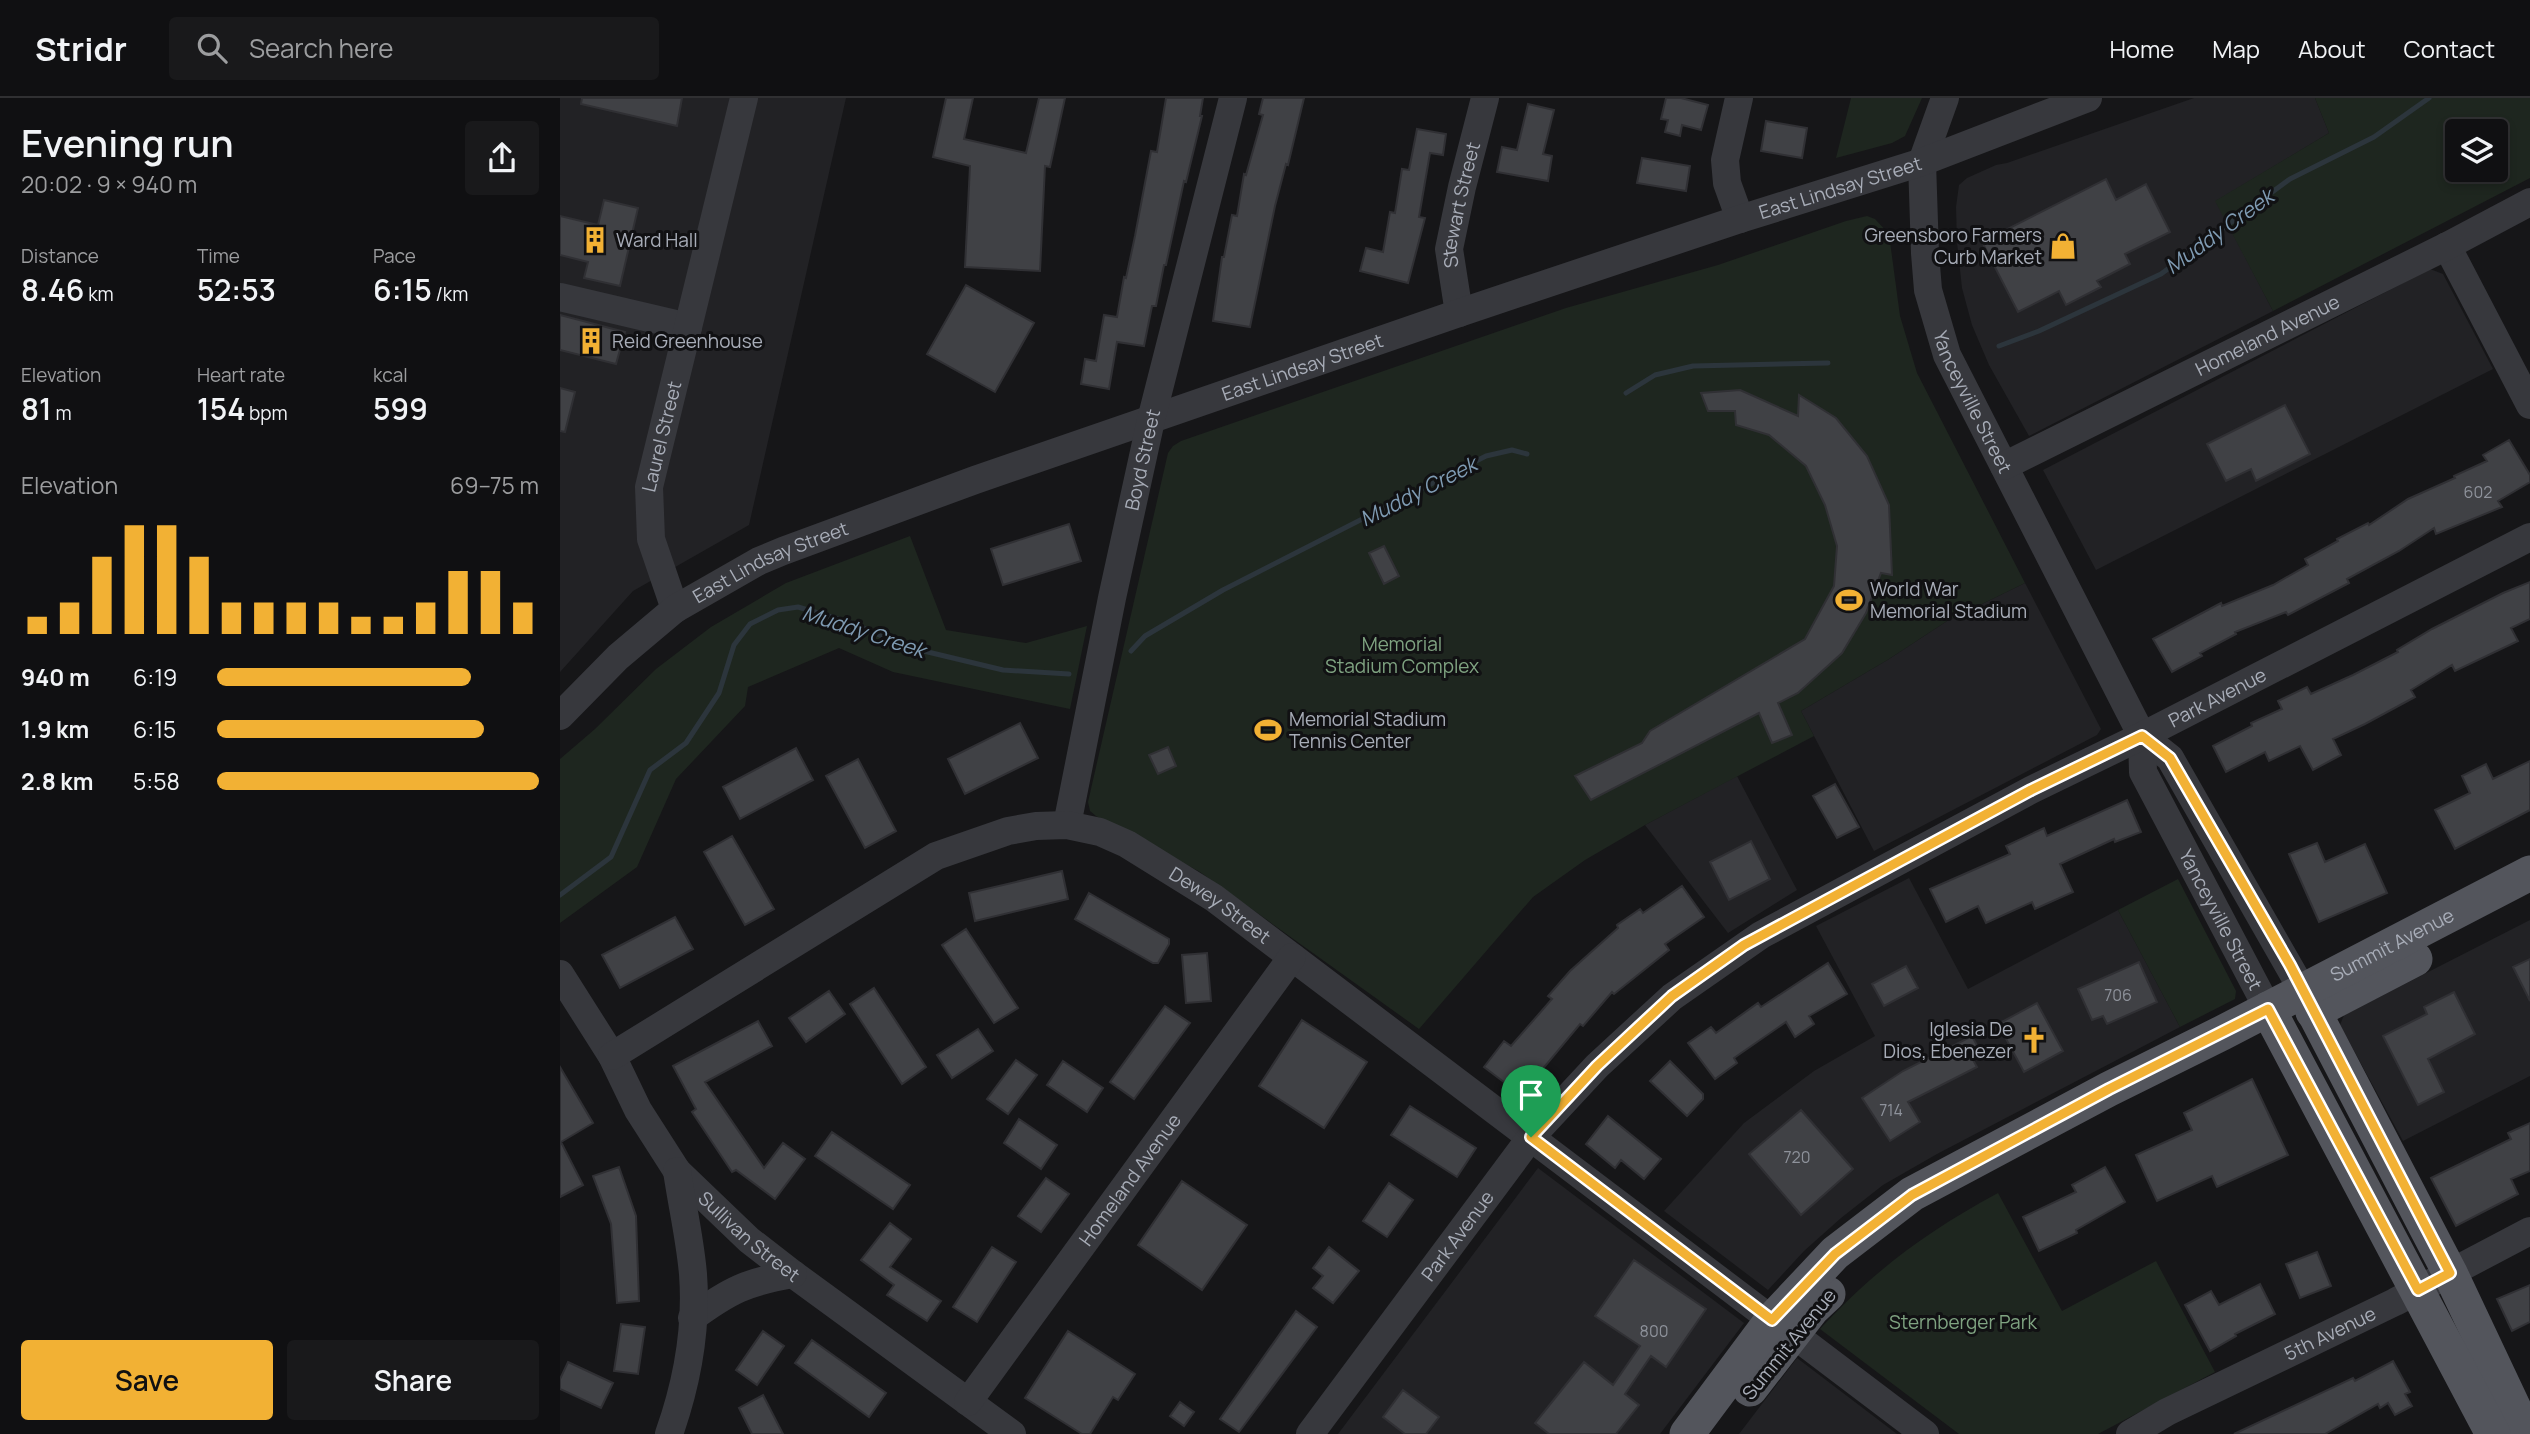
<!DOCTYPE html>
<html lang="en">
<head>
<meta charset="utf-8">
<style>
  :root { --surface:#101012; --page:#19191b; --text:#f1f3f6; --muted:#9c9d9f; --line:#303032; --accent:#f2b134 }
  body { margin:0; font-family:Manrope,sans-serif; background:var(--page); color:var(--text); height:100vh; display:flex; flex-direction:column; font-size:26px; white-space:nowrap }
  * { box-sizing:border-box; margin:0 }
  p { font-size:23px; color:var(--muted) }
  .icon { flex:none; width:38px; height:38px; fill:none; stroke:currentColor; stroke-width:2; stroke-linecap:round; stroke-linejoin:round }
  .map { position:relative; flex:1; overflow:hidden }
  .sheet { display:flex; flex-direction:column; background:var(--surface); width:560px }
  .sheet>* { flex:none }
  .buttons { position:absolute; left:1885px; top:21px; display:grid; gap:14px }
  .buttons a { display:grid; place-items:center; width:63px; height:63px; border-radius:7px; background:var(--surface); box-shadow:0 4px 10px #0003,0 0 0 2px var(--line); font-size:35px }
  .pin { position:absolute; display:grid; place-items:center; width:60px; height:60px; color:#fff; margin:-72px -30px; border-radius:50% 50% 50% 0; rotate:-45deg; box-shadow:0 0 7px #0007 }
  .pin .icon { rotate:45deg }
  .round { display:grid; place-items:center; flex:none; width:74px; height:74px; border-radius:7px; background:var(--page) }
  .overview { display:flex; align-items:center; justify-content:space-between; height:119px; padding:0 21px }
  h1 { font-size:38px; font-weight:600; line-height:52px }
  .metrics { display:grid; grid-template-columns:repeat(3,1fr); gap:10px; height:119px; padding:7px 21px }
  .metrics div { display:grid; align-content:center }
  .metrics b { font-size:30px; font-weight:600 }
  .metrics small { font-size:19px; font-weight:400 }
  .metrics p { font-size:19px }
  .chart { height:196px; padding:14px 21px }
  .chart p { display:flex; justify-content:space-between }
  .chart svg { width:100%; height:126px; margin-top:7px; stroke:var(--accent); stroke-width:6 }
  .button { display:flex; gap:14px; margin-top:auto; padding:14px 21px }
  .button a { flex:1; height:80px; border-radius:7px; background:var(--accent); color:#111; font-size:28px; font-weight:600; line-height:80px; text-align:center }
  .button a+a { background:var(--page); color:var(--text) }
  ul { padding:0 21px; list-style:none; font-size:23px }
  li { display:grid; grid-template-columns:112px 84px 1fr; align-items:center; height:52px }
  li i { height:18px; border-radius:9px; background:var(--accent) }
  header { display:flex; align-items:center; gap:42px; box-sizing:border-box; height:98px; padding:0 35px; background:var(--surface); border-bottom:2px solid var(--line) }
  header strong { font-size:33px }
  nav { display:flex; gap:38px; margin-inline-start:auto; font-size:24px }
  .search { width:490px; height:63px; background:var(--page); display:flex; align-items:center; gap:18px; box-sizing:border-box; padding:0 24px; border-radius:7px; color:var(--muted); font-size:26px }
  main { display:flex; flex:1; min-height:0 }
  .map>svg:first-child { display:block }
</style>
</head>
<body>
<header>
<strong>Stridr</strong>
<div class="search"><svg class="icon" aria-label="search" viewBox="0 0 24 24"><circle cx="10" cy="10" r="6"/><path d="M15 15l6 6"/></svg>Search here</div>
<nav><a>Home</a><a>Map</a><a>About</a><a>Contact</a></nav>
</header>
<main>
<section class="sheet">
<div class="overview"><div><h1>Evening run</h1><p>20:02 · 9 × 940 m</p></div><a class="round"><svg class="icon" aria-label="share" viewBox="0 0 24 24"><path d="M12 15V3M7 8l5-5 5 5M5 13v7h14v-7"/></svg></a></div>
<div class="metrics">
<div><p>Distance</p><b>8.46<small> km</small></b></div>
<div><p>Time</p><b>52:53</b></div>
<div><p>Pace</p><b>6:15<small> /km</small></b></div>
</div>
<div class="metrics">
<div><p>Elevation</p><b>81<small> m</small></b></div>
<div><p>Heart rate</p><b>154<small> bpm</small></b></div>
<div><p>kcal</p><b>599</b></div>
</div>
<div class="chart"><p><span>Elevation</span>69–75 m</p>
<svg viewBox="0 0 160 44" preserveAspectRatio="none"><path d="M5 44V38M15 44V33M25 44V17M35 44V6M45 44V6M55 44V17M65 44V33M75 44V33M85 44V33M95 44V33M105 44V38M115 44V38M125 44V33M135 44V22M145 44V22M155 44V33"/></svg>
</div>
<ul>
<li><b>940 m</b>6:19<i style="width:79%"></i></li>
<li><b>1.9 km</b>6:15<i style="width:83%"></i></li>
<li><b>2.8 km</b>5:58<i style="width:100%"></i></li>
</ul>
<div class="button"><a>Save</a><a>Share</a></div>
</section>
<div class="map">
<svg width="1970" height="1336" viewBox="0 0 1970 1336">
  <rect width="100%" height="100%" fill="#161618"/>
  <path fill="#222225" d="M0,0H286L189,427L73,493L0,574Z
    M1634,0H1755L1769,35L1656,103L1713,213L1469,338L1429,267L1412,227L1402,190L1397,144L1396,109L1399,87L1407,80L1436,67L1447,65Z
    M1870,171L1883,176L1933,271L1536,472L1483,372Z
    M1465,485L1541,631L1537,637L1314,753L1241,613L1329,561L1387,523Z
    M1177,678L1237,792L1168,835L1085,727Z
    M1349,780L1408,891L1558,812L1620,929L1377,1056L1323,1087L1281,1120L1244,1153L1208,1192L1104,1113L1184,1025L1254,973L1315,938L1256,828Z
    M1970,822V978L1843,1043L1780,927L1784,917Z
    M978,1070L1184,1225L1100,1336H778Z
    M1237,1260L1337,1336H1179Z"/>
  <path fill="#1e261f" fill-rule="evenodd" d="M1291,0H1362L1345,38L1332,45L1276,60Z
    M1755,0H1970V80L1713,213L1655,103L1769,35ZM1897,33H1936V72H1897Z
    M1307,118L1315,121L1329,136L1340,218L1357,275L1465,485L1387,523L1329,561L1241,613L1254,638L1085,727L1025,762L973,799L859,931L640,774L536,718L530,713L528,704L608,355L613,348L621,343L1006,210L1158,167L1286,123Z
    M350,438L386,532L466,545L527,528L510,611L333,574L279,550L188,589L185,608L116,681L77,769L0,825V661L35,631L96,571L151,529L226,485Z
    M1618,781L1676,893L1675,901L1620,929L1558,812Z
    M1438,1095L1502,1213L1596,1163L1655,1274L1538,1336H1399L1260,1231C1316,1171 1366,1134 1438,1095Z"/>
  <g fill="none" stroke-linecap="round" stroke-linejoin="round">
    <path stroke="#2c353c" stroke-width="5" d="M1439,248L1479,233L1601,176L1730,81L1814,39L1869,0
      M1066,295L1095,277L1133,268L1268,265
      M571,553L585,538L663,492L926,358L952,352L967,356
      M0,797L51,759L90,672L126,645L159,595L174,547L190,526L218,512L238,509L292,525L347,549L443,572L509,576"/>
  </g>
  <path fill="#404145" stroke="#303034" stroke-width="2" d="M22,0H122L117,28L21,6Z
    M386,0H413L404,41L466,55L479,0H505L490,69L485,68L480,173L405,169L410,68L373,59Z
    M606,0H643L640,18H642L626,84L624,83L606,167H604L596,208H592L584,248L557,244L549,291L521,286L525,261L536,263L544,217L557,219L564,179L566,180L575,138L591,53L597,54Z
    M703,0H744L728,67L726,66L715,108L690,229L653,223L662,159H664L672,117L677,118L684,76L686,77L703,17L699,16Z
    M1106,0H1121L1148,7L1141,32L1122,27L1120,38L1105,34L1108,22L1101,21Z
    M968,6L994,12L983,56L992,58L988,83L937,74L942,49L957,52Z
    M1206,23L1247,30L1242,60L1201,53Z
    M857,31L886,36L883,57L870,55L859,119L865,120L848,185L800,173L806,150L823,154L830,114L835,115L842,71L849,72Z
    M1082,60L1130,68L1126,93L1077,85Z
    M1546,81L1556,102L1586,86L1610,134L1565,156L1570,166L1537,183L1541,189L1506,207L1499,193L1458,214L1422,144Z
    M44,102L78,110L60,188L24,180L28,164L0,157V118L38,127Z
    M406,187L474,225L435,294L367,256Z
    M0,217L65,234L56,266L0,252Z
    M0,290L15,294L5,334L0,333Z
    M1180,292L1238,318L1239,297L1276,320L1307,358L1329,407L1332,477L1321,475L1306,515L1282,555L1238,595L1218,605L1232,637L1212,645L1199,615L1031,702L1015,678L1082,645L1090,633L1245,541L1274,488L1277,448L1265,407L1246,368L1209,337L1176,327L1175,313H1148L1141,295Z
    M1725,307L1750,356L1696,383L1691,371L1666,383L1647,346Z
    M1949,342L1970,377V384L1938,403L1942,409L1876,436L1874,430L1839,453L1787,481L1789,485L1728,517L1726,514L1675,534L1676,536L1640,555L1642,558L1612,574L1593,541L1661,505L1662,508L1713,487L1748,467L1745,461L1778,443L1777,441L1808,425L1809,427L1848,401L1895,380L1894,378L1927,363L1923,357Z
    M509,426L521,463L443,487L431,451Z
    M824,448L839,478L824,486L809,455Z
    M1970,484V521L1951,530L1958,543L1895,573L1892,567L1851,592L1855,599L1805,626L1773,641L1781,657L1753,672L1740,648L1709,663L1705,654L1666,674L1653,648L1692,628L1691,625L1722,611L1718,603L1747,589L1751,596L1793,577L1838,554L1837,552L1872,531L1943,495Z
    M460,625L478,660L405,696L388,661Z
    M608,649L616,668L598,676L589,657Z
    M236,650L253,682L180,721L163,689Z
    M298,661L336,733L305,750L266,678Z
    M1970,663V712L1895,751L1875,712L1910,695L1902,678L1926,666L1933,681Z
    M1275,686L1299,729L1277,740L1253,698Z
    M1567,702L1581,734L1555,744L1554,741L1500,766L1513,794L1475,811L1472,804L1426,825L1418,808L1386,824L1370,791L1450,756L1446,748L1484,730L1487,738Z
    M172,738L214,811L185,827L144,754Z
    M1191,743L1210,781L1169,802L1150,764Z
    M1757,745L1765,764L1805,746L1827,795L1759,824L1729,756Z
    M502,773L508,801L415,823L409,795Z
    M1122,788L1144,819L1105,846L1109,852L1054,896L1052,894L1023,928L1020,926L961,997L924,969L944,943L951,948L992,901L988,898L1010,873L1058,830L1057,827L1080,811L1083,815Z
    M529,795L609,841V846L598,865H593L515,821Z
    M115,819L133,851L60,890L42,857Z
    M406,831L458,910L434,925L382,847Z
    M647,855L651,903L626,905L622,857Z
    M1970,861V903L1953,869Z
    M1579,864L1597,904L1547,926L1543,918L1532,922L1518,891Z
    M1268,865L1287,896L1249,918L1254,926L1235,939L1226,924L1174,960L1177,965L1155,981L1128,945L1151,929L1156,935L1198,905L1201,909Z
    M1346,868L1358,890L1324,908L1312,886Z
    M314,890L366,969L342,986L290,906Z
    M269,893L285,916L246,944L229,920Z
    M1894,894L1915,936L1868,961L1884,994L1858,1007L1823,938L1867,916L1864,909Z
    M1477,905L1503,953L1464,974L1438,926Z
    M605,908L630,925L574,1001L550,984Z
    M742,922L807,964L764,1030L699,988Z
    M198,923L212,948L145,984L204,1070L223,1045L245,1061L215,1101L176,1072L172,1074L132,1014L136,1011L113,968Z
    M418,931L433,953L392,980L377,957Z
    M1412,938L1422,957L1413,962L1417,969L1348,1004L1360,1024L1330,1043L1302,1000L1343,973Z
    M456,962L477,977L448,1016L427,1001Z
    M503,963L543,990L527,1014L487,987Z
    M1110,963L1143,996V1001L1127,1018L1090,983Z
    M0,969L33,1025L1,1044L23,1087L0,1099Z
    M1692,981L1728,1057L1657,1089L1652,1078L1597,1103L1576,1057L1632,1032L1624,1015Z
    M850,1008L916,1050L897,1079L831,1037Z
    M1241,1012L1293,1071L1241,1117L1189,1056Z
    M1048,1018L1101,1061L1084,1081L1061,1062L1055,1070L1026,1046Z
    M459,1021L497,1047L481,1071L444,1045Z
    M1970,1025V1073L1951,1081L1958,1096L1896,1128L1871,1080L1951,1041L1948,1035Z
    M272,1034L350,1087L333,1111L255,1058Z
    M59,1069L76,1118L79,1203L57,1205L51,1126L33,1078Z
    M1545,1069L1565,1104L1516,1132L1517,1135L1479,1153L1463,1119L1516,1094L1512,1087Z
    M486,1080L509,1096L481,1134L458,1118Z
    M622,1083L687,1127L642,1192L578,1147Z
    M829,1085L853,1102L827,1139L803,1123Z
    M330,1125L351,1141L330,1169L381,1203L367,1223L327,1197L334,1187L301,1162Z
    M432,1149L456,1164L417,1224L393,1209Z
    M769,1149L799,1173L773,1205L753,1190L763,1178L753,1170Z
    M1757,1154L1771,1188L1740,1200L1726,1166Z
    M1074,1162L1146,1211L1106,1269L1091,1258L1065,1296L1079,1307L1056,1336H989L975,1325L1024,1264L1053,1287L1080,1248L1035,1218Z
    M1700,1186L1715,1216L1675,1236L1676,1238L1650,1253L1625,1207L1651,1193L1659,1207Z
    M1970,1187V1224L1952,1233L1937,1201Z
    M736,1213L757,1229L679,1334L660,1321Z
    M61,1226L85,1229L78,1276L54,1273Z
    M203,1233L224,1248L197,1287L176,1272Z
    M508,1233L575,1276L558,1302L553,1299L530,1336H522L465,1300Z
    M252,1242L326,1295L309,1319L235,1265Z
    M1833,1263L1850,1294L1845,1296L1852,1308L1835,1317L1828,1305L1820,1310L1818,1306L1765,1336H1674L1793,1280L1795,1283Z
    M8,1264L53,1285L41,1310L0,1291V1281Z
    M843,1292L879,1319L866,1336H845L823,1319Z
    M203,1297L223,1336H192L179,1310Z
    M620,1304L634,1314L624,1328L610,1318Z"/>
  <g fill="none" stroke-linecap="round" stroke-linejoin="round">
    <g stroke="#37383d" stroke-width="28">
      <path d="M1179,0L1165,62L1167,85L1180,121"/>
      <path id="s1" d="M1385,0L1362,64L1365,155L1368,192L1387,257L1582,638L1610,660L1743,893"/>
      <path d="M1887,148L1970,307"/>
      <path d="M0,199L128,229"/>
      <path id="s2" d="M899,215L889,151L902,89L925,0"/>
      <path id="s3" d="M1444,368L1887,148L1970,104"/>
      <path id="s4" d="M115,511L91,441L89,389L184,0"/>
      <path id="s5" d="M0,618L58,559L115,511L199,463L223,453L415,382L899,215L1180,121L1362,64L1528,0"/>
      <path id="s6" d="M1582,638L1583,674L1708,911"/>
      <path id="s7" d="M507,727L552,500L591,322L673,0"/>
      <path id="s8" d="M0,876L52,958L78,1012L117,1073L189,1142L233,1176L452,1336"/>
      <path id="s9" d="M52,958L376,758L448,733L476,728L507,727L540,734L567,746L654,800L1212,1222"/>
      <path d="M132,1220C170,1192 187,1184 233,1176"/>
      <path d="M1233,1236L1365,1336"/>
      <path id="s10" d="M408,1304L732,859"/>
      <path d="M109,1336C127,1285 137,1230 133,1176C130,1141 122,1107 117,1073"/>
      <path id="s11" d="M750,1336L971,1039L1037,968L1112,899L1201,837L1471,692L1582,638L1970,439"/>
      <path id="s12" d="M1570,1336L1607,1314L1835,1204L1970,1133"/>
    </g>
    <g stroke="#53555c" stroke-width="35">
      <path d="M1743,893L1890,1175L1966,1336"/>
      <path d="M1708,911L1933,1336"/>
      <path d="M1753,914L1855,861"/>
      <path d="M1190,1291L1252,1211L1268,1196"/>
      <path id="s13" d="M1127,1336L1212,1222L1275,1155L1352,1096L1549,991L1662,935L1970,775"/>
    </g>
  </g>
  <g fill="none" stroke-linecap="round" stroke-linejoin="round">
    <defs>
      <path id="route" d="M1582,638L1610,660L1730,867L1890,1175L1858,1192L1708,911L1549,991L1352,1097L1275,1156L1212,1222L971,1039L1037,968L1112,898L1184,847L1471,692Z"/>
    </defs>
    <use href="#route" stroke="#fff" stroke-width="14"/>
    <use href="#route" stroke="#f2b134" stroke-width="9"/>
  </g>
  <defs>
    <symbol id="building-bare" viewBox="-9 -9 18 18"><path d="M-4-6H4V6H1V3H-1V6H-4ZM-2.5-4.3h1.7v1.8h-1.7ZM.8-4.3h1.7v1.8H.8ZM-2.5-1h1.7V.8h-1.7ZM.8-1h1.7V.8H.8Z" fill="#f2b134" stroke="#111113" stroke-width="2.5" paint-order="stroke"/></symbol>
    <symbol id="shop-bare" viewBox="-9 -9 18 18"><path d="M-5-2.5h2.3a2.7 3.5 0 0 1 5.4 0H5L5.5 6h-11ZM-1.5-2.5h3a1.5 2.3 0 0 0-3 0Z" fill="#f2b134" stroke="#111113" stroke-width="2.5" paint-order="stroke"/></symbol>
    <symbol id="stadium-bare" viewBox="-9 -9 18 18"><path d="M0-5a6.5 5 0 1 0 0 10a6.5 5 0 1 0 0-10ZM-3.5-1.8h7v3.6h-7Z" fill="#f2b134" stroke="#111113" stroke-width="2.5" paint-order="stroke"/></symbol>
    <symbol id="church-bare" viewBox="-9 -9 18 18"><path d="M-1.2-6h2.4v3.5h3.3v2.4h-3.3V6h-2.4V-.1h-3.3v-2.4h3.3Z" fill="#f2b134" stroke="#111113" stroke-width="2.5" paint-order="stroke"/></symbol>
  </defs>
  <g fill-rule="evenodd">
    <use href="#building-bare" x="16" y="123" width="38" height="38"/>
    <use href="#shop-bare" x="1484" y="129" width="38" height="38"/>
    <use href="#building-bare" x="12" y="224" width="38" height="38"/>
    <use href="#stadium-bare" x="1270" y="483" width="38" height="38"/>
    <use href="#stadium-bare" x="689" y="613" width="38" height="38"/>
    <use href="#church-bare" x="1455" y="923" width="38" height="38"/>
  </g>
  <g text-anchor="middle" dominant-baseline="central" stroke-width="6" stroke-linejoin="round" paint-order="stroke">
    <g font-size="16" fill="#8e929b">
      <text x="1918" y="394">602</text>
      <text x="1558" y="897">706</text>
      <text x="1331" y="1012">714</text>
      <text x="1237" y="1059">720</text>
      <text x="1094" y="1233">800</text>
    </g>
    <g font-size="19" fill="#a8adb8" stroke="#111113">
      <text stroke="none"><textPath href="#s5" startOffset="1398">East Lindsay Street</textPath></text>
      <text stroke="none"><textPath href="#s2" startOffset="110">Stewart Street</textPath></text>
      <text stroke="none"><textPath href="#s3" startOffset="294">Homeland Avenue</textPath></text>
      <text stroke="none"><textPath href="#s5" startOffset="831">East Lindsay Street</textPath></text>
      <text stroke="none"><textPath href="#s1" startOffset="317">Yanceyville Street</textPath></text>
      <text stroke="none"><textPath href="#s4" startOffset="178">Laurel Street</textPath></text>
      <text stroke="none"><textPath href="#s7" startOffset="373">Boyd Street</textPath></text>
      <text stroke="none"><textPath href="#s5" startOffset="264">East Lindsay Street</textPath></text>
      <text stroke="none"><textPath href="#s11" startOffset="1192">Park Avenue</textPath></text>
      <text stroke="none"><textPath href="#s9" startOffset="691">Dewey Street</textPath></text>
      <text stroke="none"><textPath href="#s6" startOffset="203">Yanceyville Street</textPath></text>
      <text stroke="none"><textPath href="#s13" startOffset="872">Summit Avenue</textPath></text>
      <text stroke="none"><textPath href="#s10" startOffset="275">Homeland Avenue</textPath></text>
      <text stroke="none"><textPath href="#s8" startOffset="327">Sullivan Street</textPath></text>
      <text stroke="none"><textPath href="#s11" startOffset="247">Park Avenue</textPath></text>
      <text stroke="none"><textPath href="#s12" startOffset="224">5th Avenue</textPath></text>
      <text transform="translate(1229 1246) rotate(-51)">Summit Avenue</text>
    </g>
    <g font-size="19" fill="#a8adb8" stroke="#111113" text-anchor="start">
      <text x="1482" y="137" text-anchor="end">Greensboro Farmers<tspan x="1482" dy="22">Curb Market</tspan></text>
      <text x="56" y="142">Ward Hall</text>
      <text x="52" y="243">Reid Greenhouse</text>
      <text x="1310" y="491">World War<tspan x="1310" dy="22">Memorial Stadium</tspan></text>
      <text x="729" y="621">Memorial Stadium<tspan x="729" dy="22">Tennis Center</tspan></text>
      <text x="1453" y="931" text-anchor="end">Iglesia De<tspan x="1453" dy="22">Dios, Ebenezer</tspan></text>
    </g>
    <g font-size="19" fill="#7fa381" stroke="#111113">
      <text x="842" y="546">Memorial<tspan x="842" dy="22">Stadium Complex</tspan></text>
      <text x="1403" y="1224">Sternberger Park</text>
    </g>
    <g font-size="21" font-style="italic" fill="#7f9bb3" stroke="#111113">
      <text transform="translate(1659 133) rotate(-36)">Muddy Creek</text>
      <text transform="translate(858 393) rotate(-27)">Muddy Creek</text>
      <text transform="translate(304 533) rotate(18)">Muddy Creek</text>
    </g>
  </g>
</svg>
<div class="buttons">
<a><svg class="icon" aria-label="layers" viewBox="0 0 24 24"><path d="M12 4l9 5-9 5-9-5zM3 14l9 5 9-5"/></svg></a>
</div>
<div class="pin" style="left:971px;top:1039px;background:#1e9e55"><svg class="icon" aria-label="arrive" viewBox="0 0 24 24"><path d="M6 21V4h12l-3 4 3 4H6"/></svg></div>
</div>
</main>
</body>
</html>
